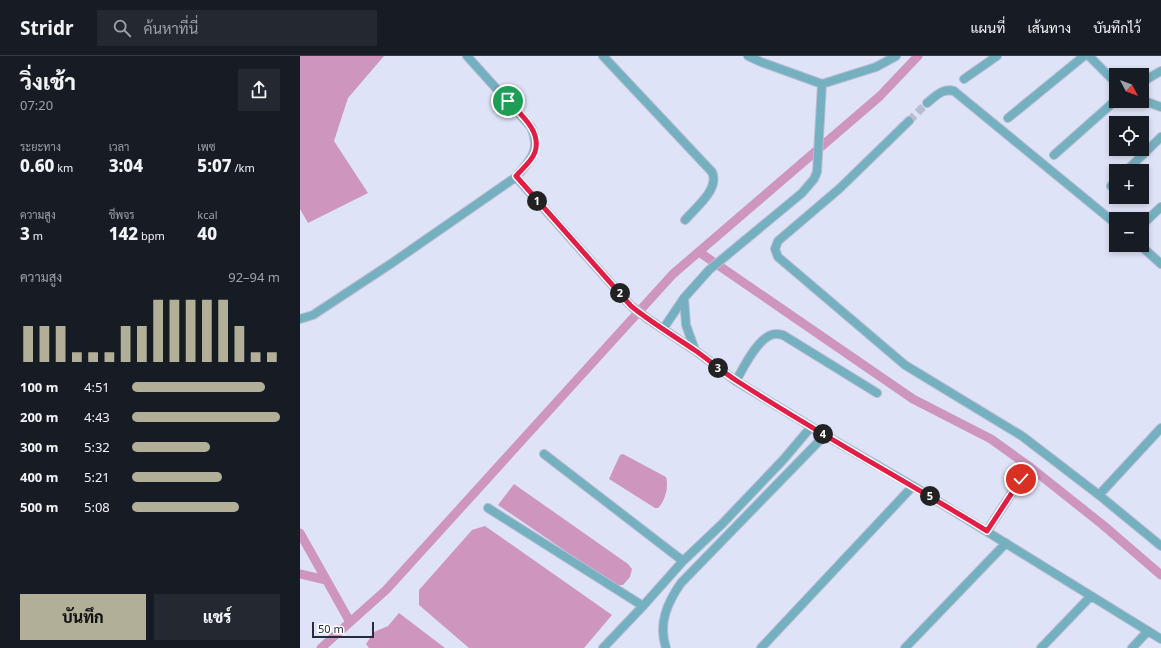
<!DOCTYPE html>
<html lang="th">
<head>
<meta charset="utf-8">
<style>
  :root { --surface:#171b24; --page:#242831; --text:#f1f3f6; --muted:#9ea1a6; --line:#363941; --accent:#b2af99 }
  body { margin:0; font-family:"Noto Sans",Sarabun,sans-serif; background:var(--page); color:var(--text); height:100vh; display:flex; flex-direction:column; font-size:15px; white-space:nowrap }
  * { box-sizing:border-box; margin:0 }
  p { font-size:13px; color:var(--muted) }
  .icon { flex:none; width:22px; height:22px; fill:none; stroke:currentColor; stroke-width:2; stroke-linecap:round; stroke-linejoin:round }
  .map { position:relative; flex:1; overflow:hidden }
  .side { display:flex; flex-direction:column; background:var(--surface); width:300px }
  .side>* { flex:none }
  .needle { width:26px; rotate:131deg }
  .fabs { position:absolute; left:809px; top:12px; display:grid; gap:8px }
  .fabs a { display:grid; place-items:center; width:40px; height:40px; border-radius:0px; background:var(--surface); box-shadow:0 2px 6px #0003; font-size:20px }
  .scale { position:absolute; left:12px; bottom:10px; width:62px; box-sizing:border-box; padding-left:4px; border:2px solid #282b3e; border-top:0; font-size:11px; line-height:14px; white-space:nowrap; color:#282b3e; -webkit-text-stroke:3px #fff; paint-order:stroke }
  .pin { position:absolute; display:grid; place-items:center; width:34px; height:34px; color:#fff; margin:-17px; border:2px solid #fff; border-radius:50%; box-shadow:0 1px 4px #0007 }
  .km { position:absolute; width:20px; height:20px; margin:-10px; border-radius:50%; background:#222; color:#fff; font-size:11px; line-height:20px; text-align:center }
  .round { display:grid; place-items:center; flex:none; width:42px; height:42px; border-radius:0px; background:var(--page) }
  .summary { display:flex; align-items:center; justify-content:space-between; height:68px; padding:0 20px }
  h1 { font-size:22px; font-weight:800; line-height:30px }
  .figures { display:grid; grid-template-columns:repeat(3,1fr); gap:6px; height:68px; padding:4px 20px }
  .figures div { display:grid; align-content:center }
  .figures b { font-size:17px; font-weight:800 }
  .figures small { font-size:11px; font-weight:400 }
  .figures p { font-size:11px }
  .chart { height:112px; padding:8px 20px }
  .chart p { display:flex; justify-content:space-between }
  .chart svg { width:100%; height:72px; margin-top:4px; stroke:var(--accent); stroke-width:6 }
  .action { display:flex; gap:8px; margin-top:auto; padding:8px 20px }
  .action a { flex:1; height:46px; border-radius:0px; background:var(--accent); color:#111; font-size:16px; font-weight:800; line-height:46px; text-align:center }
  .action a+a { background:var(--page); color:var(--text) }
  ul { padding:0 20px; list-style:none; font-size:13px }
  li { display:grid; grid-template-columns:64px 48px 1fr; align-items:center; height:30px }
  li i { height:10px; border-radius:5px; background:var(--accent) }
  header { display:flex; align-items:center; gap:24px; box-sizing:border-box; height:56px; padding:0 20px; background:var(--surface); border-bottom:1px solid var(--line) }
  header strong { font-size:19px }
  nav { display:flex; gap:22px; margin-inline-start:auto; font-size:14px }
  .search { width:280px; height:36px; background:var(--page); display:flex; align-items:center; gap:10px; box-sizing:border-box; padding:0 14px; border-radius:0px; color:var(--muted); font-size:15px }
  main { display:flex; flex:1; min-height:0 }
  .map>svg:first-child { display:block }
</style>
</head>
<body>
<header>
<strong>Stridr</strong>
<div class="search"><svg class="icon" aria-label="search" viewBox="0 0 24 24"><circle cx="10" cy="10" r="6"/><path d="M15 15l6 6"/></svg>ค้นหาที่นี่</div>
<nav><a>แผนที่</a><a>เส้นทาง</a><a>บันทึกไว้</a></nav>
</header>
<main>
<section class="side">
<div class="summary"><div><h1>วิ่งเช้า</h1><p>07:20</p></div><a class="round"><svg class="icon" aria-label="share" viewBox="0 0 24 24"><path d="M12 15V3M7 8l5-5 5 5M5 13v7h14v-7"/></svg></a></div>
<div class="figures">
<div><p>ระยะทาง</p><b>0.60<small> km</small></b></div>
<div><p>เวลา</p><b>3:04</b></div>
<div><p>เพซ</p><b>5:07<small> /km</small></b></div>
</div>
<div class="figures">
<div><p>ความสูง</p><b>3<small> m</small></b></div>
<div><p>ชีพจร</p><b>142<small> bpm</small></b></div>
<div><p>kcal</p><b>40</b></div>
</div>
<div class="chart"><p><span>ความสูง</span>92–94 m</p>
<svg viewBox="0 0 160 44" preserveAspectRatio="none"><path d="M5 44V22M15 44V22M25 44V22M35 44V38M45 44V38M55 44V38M65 44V22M75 44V22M85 44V6M95 44V6M105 44V6M115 44V6M125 44V6M135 44V22M145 44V38M155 44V38"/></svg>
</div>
<ul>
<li><b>100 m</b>4:51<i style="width:90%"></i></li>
<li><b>200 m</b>4:43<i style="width:100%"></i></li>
<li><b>300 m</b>5:32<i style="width:53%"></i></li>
<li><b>400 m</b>5:21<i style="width:61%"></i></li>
<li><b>500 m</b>5:08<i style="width:72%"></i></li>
</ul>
<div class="action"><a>บันทึก</a><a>แชร์</a></div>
</section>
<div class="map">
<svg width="861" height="592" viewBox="0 0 861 592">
  <rect width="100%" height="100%" fill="#dfe3f7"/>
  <path fill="#ce96be" d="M0,0H84L48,42L34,85L68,137L8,167L0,153Z
    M323,398L366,421C369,431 365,445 358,452H355L309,423L320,399Z
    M214,428L328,508L332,513L330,521L323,529H315L198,449Z
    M185,470L312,559L284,592H169L119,549V534L172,474Z
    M99,557L145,592H69L66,588L74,576L88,570Z"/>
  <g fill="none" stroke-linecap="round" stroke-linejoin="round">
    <path stroke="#ce96be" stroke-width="9" d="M399,196L613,343L691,383L730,411L803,469L861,519
      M0,477L50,566
      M0,518L26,524
      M21,592L86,534L373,218L580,40L618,0"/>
    <path stroke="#babed2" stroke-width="8" stroke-dasharray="8 4" stroke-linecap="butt" d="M609,65L627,47"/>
    <defs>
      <path id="minor" d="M303,0L412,116C420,133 395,152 385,164
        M789,0L816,27
        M664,23L697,0
        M842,26L861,15
        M522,28L576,11L596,0
        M842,44L861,51
        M627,47C636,40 642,32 654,35L816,168
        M708,62L784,0
        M609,65L539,133L478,185L475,193L478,201L605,309L722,380L799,439L861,490
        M754,99L816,44
        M826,115L861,81
        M216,121L331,250L348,263L396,295L436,325L525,379L613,430L861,583
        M811,130L816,125
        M846,165L861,151
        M840,189L861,208
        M384,242L386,269L395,294
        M0,263L13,259L92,207L216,121C231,103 241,95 231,71L167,0
        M363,273L384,242L409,214L502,137L514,123L517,116L522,28L461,6L448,0
        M436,325C443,312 457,284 471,279C475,277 479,278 483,279L577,337
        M244,398L383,505
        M799,439L861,372
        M188,452L343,550
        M687,475L721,423
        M303,592L343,550L383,505L423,467L483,404L511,371
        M366,592C358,568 367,547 381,527L525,379
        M461,592L613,430
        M605,592L706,487
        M741,592L791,540
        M832,592L848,575"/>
    </defs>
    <use href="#minor" stroke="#babed2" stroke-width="10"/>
    <use href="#minor" stroke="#75b0c1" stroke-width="8"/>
  </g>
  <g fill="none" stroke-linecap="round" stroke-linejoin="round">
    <defs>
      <path id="route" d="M208,45C220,58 242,75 235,96C232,105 222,113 216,120L331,250C352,267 374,280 396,295C410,305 423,316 437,325C519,378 604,424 687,475L721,423"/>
    </defs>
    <use href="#route" stroke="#fff" stroke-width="8"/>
    <use href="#route" stroke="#e11d48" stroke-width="5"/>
  </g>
</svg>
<div class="fabs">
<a><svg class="needle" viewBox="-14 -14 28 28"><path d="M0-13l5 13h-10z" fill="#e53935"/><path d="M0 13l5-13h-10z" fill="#9ea1a6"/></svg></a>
<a><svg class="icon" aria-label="locate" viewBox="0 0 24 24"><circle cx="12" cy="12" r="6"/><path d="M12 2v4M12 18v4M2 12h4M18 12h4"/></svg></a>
<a>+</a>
<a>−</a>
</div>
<div class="scale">50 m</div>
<div class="pin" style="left:208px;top:45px;background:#1e9e55"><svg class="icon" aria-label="arrive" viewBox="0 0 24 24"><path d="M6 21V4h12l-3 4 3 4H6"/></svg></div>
<div class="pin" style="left:721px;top:423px;background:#d93025"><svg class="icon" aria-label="check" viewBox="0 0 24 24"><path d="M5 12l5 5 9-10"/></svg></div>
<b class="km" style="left:237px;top:145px">1</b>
<b class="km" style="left:320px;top:237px">2</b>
<b class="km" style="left:418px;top:312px">3</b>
<b class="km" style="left:523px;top:378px">4</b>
<b class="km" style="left:630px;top:440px">5</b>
</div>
</main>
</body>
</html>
